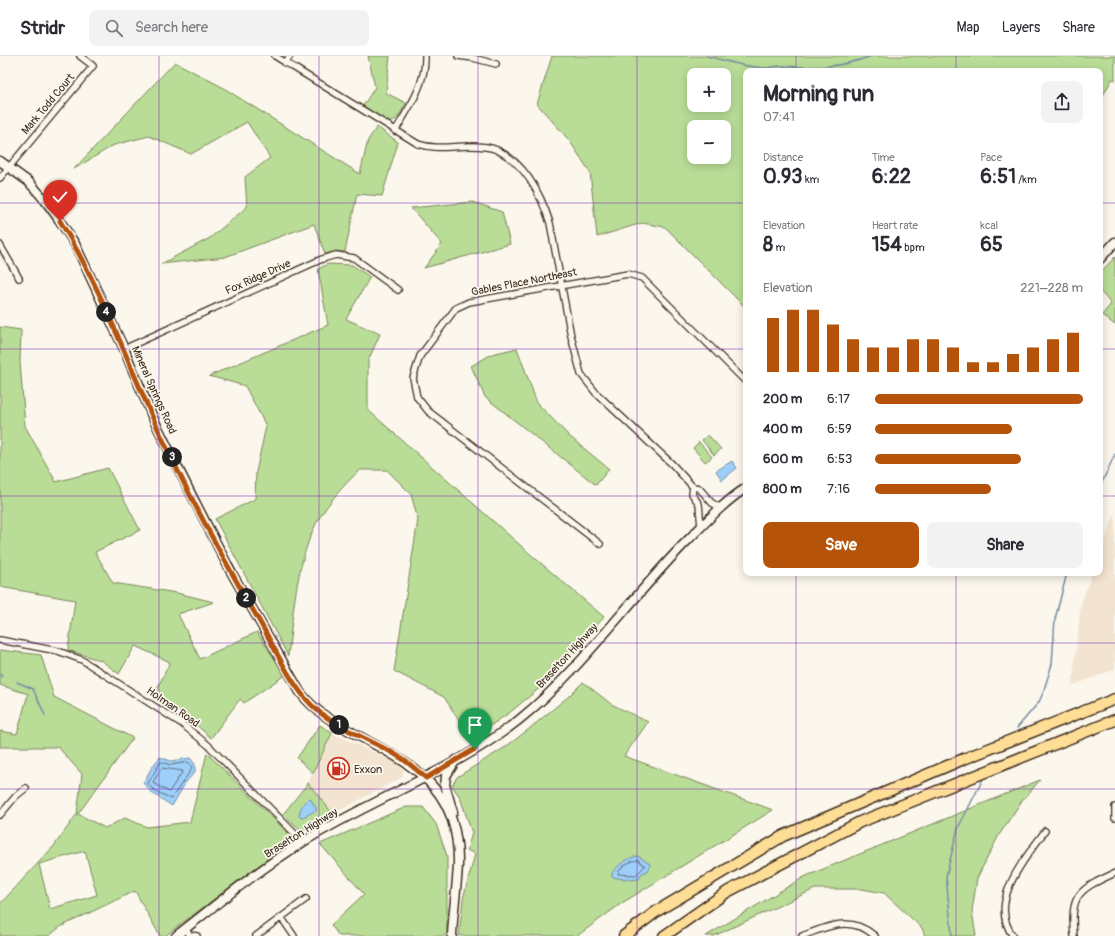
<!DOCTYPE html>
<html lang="en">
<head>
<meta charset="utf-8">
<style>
  :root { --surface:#fff; --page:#f2f2f3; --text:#2b2b33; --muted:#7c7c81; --line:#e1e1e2; --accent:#b45309 }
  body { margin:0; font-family:Pangolin,sans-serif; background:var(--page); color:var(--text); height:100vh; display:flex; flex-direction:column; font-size:15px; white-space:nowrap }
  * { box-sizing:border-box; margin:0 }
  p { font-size:13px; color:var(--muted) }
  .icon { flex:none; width:22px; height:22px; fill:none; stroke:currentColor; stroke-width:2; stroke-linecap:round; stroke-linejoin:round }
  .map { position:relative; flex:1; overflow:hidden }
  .details { position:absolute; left:743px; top:12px; width:360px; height:508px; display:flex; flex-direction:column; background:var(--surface); border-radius:8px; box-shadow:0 2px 10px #0003 }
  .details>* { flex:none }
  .tools { position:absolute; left:687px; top:12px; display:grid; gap:8px }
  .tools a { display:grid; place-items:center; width:44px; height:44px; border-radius:8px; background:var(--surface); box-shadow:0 2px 10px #0003; font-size:20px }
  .pin { position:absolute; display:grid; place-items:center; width:34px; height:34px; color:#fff; margin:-41px -17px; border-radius:50% 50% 50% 0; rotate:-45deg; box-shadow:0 0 4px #0007 }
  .pin .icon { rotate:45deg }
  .km { position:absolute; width:20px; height:20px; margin:-10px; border-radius:50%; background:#222; color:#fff; font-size:11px; line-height:20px; text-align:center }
  .round { display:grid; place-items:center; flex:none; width:42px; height:42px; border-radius:8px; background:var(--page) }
  .summary { display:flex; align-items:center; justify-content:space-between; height:68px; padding:0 20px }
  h1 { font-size:22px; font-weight:700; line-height:30px }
  .metrics { display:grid; grid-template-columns:repeat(3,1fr); gap:6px; height:68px; padding:4px 20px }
  .metrics div { display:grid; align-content:center }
  .metrics b { font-size:20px; font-weight:700 }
  .metrics small { font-size:11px; font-weight:400 }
  .metrics p { font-size:11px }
  .chart { height:112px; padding:8px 20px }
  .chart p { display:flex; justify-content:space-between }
  .chart svg { width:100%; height:72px; margin-top:4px; stroke:var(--accent); stroke-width:6 }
  .action { display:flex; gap:8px; margin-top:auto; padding:8px 20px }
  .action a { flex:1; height:46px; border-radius:8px; background:var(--accent); color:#fff; font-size:16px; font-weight:700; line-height:46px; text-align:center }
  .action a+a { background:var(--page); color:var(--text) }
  ul { padding:0 20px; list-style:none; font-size:13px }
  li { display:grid; grid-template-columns:64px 48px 1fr; align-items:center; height:30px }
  li i { height:10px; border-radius:5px; background:var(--accent) }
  header { display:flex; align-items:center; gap:24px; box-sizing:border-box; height:56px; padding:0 20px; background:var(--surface); border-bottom:1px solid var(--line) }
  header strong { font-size:19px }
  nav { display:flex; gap:22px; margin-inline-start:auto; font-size:14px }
  .search { width:280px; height:36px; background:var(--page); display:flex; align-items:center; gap:10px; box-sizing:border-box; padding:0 14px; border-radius:8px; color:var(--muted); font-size:15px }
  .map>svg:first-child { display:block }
</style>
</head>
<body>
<header>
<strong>Stridr</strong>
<div class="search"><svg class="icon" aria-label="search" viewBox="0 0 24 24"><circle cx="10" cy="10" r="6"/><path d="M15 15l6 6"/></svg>Search here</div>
<nav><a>Map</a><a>Layers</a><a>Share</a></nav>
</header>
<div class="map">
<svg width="1115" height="880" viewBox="0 0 1115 880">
  <rect width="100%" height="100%" fill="#fbf7ec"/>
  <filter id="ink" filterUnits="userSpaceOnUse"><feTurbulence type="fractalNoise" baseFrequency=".025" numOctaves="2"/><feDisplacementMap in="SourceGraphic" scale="8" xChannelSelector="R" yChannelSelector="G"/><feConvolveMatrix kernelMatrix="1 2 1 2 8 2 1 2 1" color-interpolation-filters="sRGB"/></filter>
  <g filter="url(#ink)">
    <path fill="#f2e4d0" d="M1115,457V613L1072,630L1081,548L1092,517H1100V497Z
      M332,677L397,707L403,715V721L333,758L308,727Z"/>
    <path fill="#b9dd97" stroke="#7a845a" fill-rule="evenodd" d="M368,0H390L386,37L406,47C402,54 398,65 389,67L363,50L375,31Z
      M552,0H1115V24L1112,23L1100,45V15H746V252L665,171L642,167L597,181L590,116L569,84L537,48ZM694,19H724V49H694ZM694,71H724V101H694Z
      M175,6L222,31L360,118L368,84L377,71L398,86L382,140L357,138L345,196L336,195L325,198L314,168L225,201L161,208L210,182L247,151L245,121L270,102L247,66L191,98L149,80L114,89L74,113Z
      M473,146L502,156L510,188L424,212L442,188L411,152Z
      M1115,201V269L1102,259L1111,248L1100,235V217Z
      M328,208L352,209L370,221L346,263L380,278L368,305V354L529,497L604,561L551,623L509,657L471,683L444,641L394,615L418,464L411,438L387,414H360C344,428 321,455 313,474C296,513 293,558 288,600L215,463L255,443L256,416L266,370L245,330L209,320L328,269L318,213Z
      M0,271L21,274L20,306L25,370L56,426L108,412L140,474L95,496L113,527L177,537L214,546L178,558L200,603L257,576L285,619L244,647L240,643L211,682L186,660L154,639L170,606L135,590L119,618L102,605L68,594L75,544L0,531Z
      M517,292L537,347L569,380L609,413L596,429L485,341L471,310L492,298Z
      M708,379L721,393L714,399L702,384Z
      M699,386L712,401L705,406L693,392Z
      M0,594L41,599L54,641L133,682L78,758L105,772L125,762L147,771L190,766L207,697L291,780L290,786L165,880H160L135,835L60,871L49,880H0V848L54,790L77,758L82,718L58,691H0V675L17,678L28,638L0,629ZM85,795L97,839L50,853L39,808Z
      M583,626L611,648L648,666L624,700L773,754L622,847L577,880H459L463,843L475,798L467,794L472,777L460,741L452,730L457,721L504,692L524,677L569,640Z
      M320,669L332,677L313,717L297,702Z
      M1040,724L1021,746L999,779L977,822L972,855L976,880H925L922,872L884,837L862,833H815L714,880H706L804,821Z
      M308,727L333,758L302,775L283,758Z
      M406,751H423L436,768L447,800V880H339L331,869L364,838L320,788Z"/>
    <path fill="#9dcffa" stroke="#768da2" d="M732,405L737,412L722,424L716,415Z
      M160,701L171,705L190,702L195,708V716L186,726L172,750L152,737L143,727L152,711Z
      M310,742L317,754L301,762L299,760C300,752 303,746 310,742Z
      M638,800L650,808L649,814L641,818L639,823L632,824L628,822L624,823L612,821V817C619,808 627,802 638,800Z"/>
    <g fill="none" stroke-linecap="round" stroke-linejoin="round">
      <path stroke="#626c76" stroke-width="1" d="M161,706L171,709L188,706L192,711L191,714L171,743L154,734L148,728Z
        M162,712L183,715L169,736L153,727Z
        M638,804L645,810L636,819L618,818C620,810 630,805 638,804Z"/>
      <path stroke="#768da2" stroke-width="1.5" d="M707,0C725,5 744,11 764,12C770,12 776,10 782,10C818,12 838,12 872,0
        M1100,431L1115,398
        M0,619L3,620
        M17,626L33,633L45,659
        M1017,672L1039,646L1043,637L1052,608L1055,563L1067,517
        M952,880L946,820L958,772L983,723"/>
      <defs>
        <path id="street" d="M275,0L418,88C436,94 452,90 470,90C479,90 489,90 497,94C525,107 541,139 550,167L571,280L581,318L596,337L672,408L693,431L699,432L712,447L721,452
          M458,0L473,2L496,8
          M285,7L290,0
          M395,75C409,52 426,28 425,0
          M0,122L93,10L80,0
          M0,189L19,222
          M124,293L322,203L336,199L354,202L398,234
          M693,431L692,438L699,448L701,471
          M600,488L428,355L417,341L413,322L420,300L456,252L469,246L628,218L642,222L746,326
          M0,584L58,595L82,604L182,668L208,689L303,786
          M1115,751V762
          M0,759L16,740L26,732
          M281,861L294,880
          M186,873L190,880
          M190,879L197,880
          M256,880L306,843
          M802,880C828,870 851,859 875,880
          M1013,880C987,845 1025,803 1045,775
          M1074,880C1070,838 1078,834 1115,817"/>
        <path id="secondary" d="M0,105L29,126L44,143L60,165L75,188L124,293L153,362L191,438L230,514L300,636C317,659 343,671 368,685C423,714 459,739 458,808C457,832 453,856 452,880
          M1100,203L1115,186
          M453,756L445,729L446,720L456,704
          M176,880C217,848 258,814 303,786C373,742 455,715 520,663C584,611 631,541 688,484C707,465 724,446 746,432"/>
        <path id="highway" d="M624,880L657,855L783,780L966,702L1115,643
          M664,880L727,836L860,766L1115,664"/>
      </defs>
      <use href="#street" stroke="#3b2a1e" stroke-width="8"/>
      <use href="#secondary" stroke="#3b2a1e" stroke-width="11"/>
      <use href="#highway" stroke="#3b2a1e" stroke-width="13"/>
      <use href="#street" stroke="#fbf7ec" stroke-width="5.5"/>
      <use href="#secondary" stroke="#fbf7ec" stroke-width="8"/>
      <use href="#highway" stroke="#fedd96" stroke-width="10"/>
    </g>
  </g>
  <g fill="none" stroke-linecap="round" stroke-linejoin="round" filter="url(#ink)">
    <defs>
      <path id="route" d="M60,165C98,226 123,294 152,360C183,429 219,496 257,561C273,588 286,619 306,643C330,672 371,682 401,702C410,708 418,715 426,722L475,693"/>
    </defs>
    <use href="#route" stroke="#fff" stroke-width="8"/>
    <use href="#route" stroke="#b45309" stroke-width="5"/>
  </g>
  <path fill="none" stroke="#7b2cbf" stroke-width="1" stroke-opacity="0.55" d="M159,0V880M319,0V880M478,0V880M637,0V880M796,0V15M956,0V15M0,147H746M1100,147H1115M0,293H746M1100,293H1115M0,440H746M1100,440H1115M796,517V880M956,517V880M0,587H1115M0,733H1115"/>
  <defs>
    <symbol id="fuel-ring" viewBox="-11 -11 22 22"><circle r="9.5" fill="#fbf7ec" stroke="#c8321e" stroke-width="1.5"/><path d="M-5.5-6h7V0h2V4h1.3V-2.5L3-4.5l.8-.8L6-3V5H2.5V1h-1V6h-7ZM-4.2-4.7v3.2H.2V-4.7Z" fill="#c8321e"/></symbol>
  </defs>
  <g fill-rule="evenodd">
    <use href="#fuel-ring" x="326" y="700" width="25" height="25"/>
  </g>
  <g text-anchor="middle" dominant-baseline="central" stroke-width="3.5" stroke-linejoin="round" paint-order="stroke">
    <g font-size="11" fill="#3b2a1e" stroke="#fbf7ec">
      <text transform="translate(48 48) rotate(-50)">Mark Todd Court</text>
      <text transform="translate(258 221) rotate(-24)">Fox Ridge Drive</text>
      <text transform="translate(524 226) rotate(-11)">Gables Place Northeast</text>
      <text transform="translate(154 334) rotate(66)">Mineral Springs Road</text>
      <text transform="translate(567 600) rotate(-47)">Braselton Highway</text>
      <text transform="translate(173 651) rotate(35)">Holman Road</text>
      <text transform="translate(301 777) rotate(-32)">Braselton Highway</text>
    </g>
    <g font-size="11" fill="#3b2a1e" stroke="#fbf7ec" text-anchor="start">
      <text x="354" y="713">Exxon</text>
    </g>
  </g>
</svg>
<div class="tools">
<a>+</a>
<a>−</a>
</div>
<div class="pin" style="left:475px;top:693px;background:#1e9e55"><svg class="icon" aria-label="arrive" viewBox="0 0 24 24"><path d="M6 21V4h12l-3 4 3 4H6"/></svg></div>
<div class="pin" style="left:60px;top:165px;background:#d93025"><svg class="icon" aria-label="check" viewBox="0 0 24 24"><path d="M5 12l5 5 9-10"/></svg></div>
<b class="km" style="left:339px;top:669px">1</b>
<b class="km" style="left:246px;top:542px">2</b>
<b class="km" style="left:172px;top:401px">3</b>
<b class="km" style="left:106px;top:256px">4</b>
<section class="details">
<div class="summary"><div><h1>Morning run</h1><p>07:41</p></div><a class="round"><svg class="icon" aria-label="share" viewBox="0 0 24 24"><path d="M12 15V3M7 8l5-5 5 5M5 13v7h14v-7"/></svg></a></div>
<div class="metrics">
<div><p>Distance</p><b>0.93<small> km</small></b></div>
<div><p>Time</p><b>6:22</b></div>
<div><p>Pace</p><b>6:51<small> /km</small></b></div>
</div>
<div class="metrics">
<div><p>Elevation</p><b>8<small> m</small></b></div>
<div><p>Heart rate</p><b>154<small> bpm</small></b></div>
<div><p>kcal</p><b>65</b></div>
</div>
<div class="chart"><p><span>Elevation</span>221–228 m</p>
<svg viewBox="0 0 160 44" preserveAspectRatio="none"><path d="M5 44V11M15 44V6M25 44V6M35 44V15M45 44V24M55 44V29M65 44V29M75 44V24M85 44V24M95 44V29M105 44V38M115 44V38M125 44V33M135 44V29M145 44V24M155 44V20"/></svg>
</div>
<ul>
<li><b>200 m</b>6:17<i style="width:100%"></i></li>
<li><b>400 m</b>6:59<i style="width:66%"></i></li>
<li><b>600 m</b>6:53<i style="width:70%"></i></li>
<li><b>800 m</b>7:16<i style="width:56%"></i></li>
</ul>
<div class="action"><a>Save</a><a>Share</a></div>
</section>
</div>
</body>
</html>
